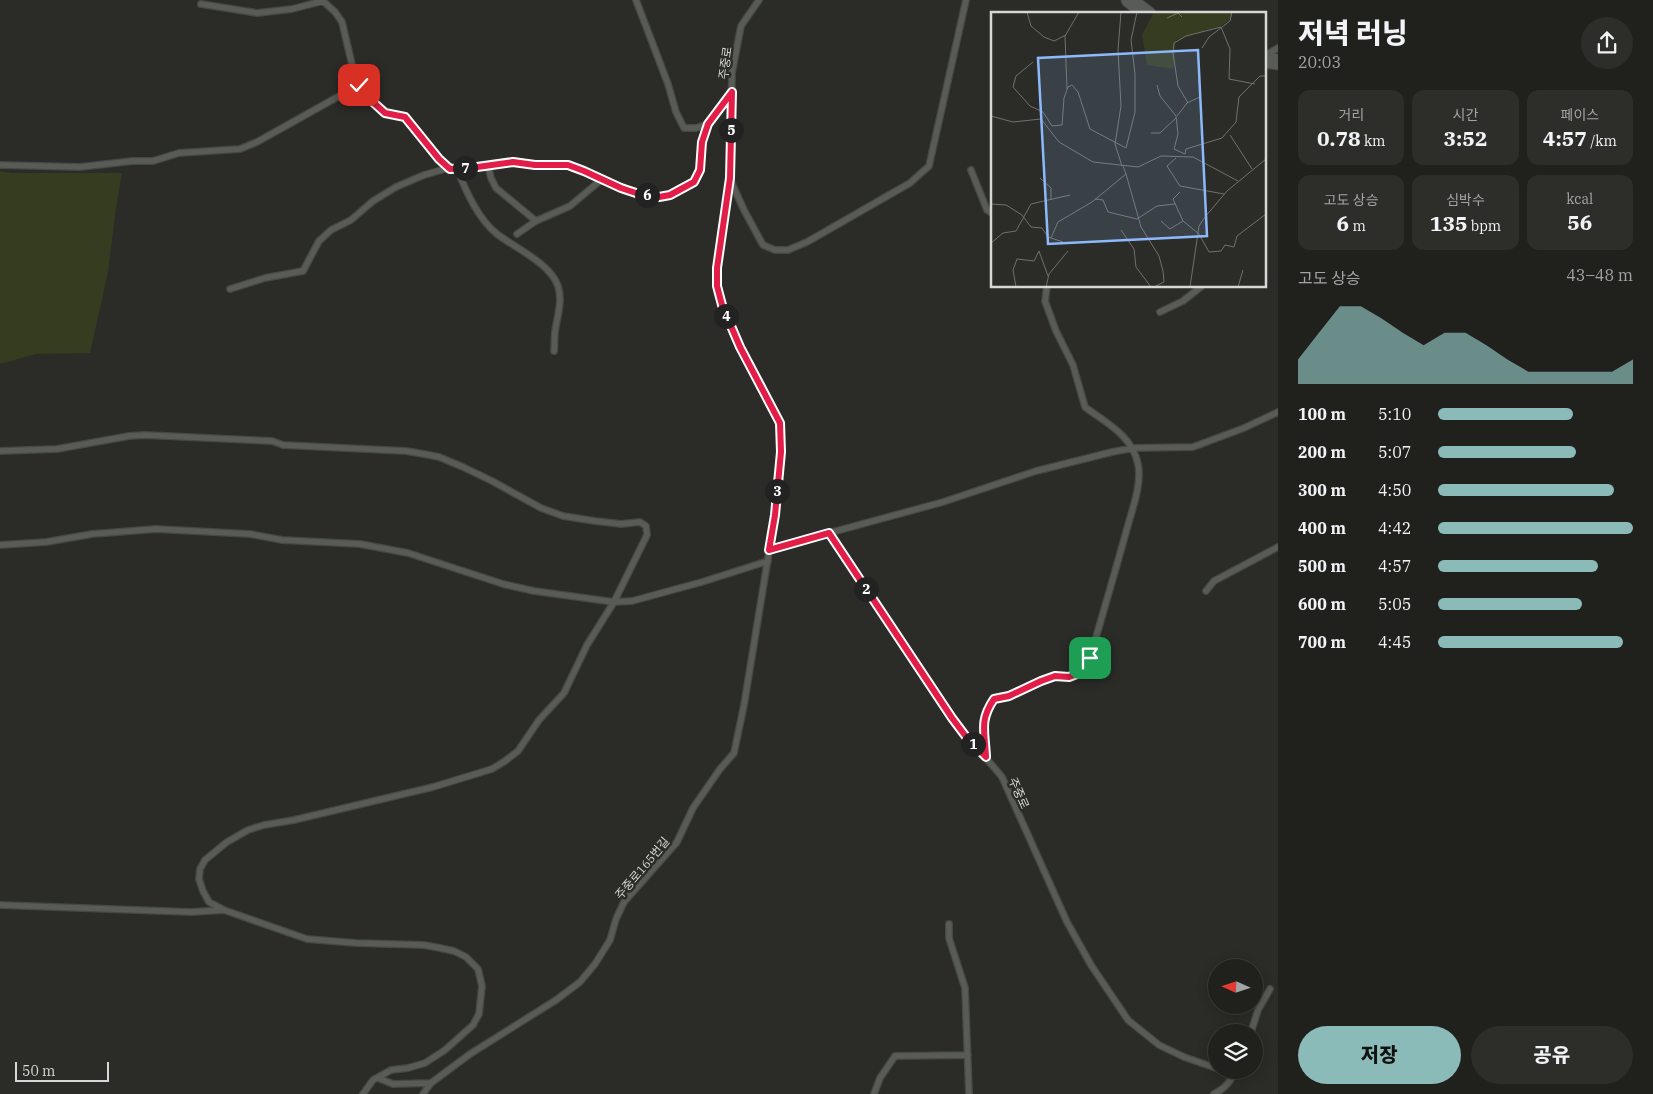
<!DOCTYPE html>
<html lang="ko">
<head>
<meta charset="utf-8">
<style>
  :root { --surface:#20211d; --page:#2d2e2a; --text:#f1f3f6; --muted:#a2a3a4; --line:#3d3e3b; --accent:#8bbbb9 }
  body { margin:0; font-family:"IBM Plex Serif","Noto Sans KR",serif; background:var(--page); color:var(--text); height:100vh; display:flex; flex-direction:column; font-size:19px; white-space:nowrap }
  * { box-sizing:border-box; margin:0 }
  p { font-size:16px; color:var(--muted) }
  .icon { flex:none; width:28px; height:28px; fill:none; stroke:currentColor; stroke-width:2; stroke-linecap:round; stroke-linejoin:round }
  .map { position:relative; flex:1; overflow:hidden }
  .details { display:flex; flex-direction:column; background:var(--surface); width:375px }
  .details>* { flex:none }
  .needle { width:32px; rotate:273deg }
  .buttons { position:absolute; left:1208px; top:959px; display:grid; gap:10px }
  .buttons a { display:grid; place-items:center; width:55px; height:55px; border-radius:50%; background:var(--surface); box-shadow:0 2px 12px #0003,0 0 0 1px var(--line); font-size:25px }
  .scale { position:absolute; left:15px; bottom:12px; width:94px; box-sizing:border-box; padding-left:5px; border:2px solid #d7d8d5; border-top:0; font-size:14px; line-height:18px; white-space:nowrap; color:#d7d8d5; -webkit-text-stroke:4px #2b2c27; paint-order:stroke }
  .pin { position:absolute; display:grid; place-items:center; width:42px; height:42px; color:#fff; margin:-21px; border-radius:10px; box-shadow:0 2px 8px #0006 }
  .km { position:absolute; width:25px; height:25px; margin:-12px; border-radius:50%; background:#222; color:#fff; font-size:14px; line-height:25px; text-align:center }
  .round { display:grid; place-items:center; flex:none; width:52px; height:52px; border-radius:26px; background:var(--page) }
  .headline { display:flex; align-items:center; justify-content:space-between; height:85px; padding:0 20px }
  h1 { font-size:28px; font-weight:800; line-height:38px }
  .stats { display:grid; grid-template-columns:repeat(3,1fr); gap:8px; height:85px; padding:5px 20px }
  .stats div { display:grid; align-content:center; border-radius:12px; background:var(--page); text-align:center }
  .stats b { font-size:21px; font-weight:800 }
  .stats small { font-size:14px; font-weight:400 }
  .stats p { font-size:14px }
  .chart { height:140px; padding:10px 20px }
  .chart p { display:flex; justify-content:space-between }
  .chart svg { width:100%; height:90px; margin-top:5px; fill:var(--accent); opacity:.7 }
  .cta { display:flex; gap:10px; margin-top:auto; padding:10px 20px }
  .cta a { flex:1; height:58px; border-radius:30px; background:var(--accent); color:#111; font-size:20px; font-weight:800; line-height:58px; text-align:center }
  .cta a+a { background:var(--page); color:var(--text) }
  ul { padding:0 20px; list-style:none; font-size:16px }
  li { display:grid; grid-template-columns:80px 60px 1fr; align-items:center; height:38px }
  li i { height:12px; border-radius:6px; background:var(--accent) }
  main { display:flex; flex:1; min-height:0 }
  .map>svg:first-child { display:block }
</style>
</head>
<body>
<main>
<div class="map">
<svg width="1278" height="1094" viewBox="0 0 1278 1094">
  <rect width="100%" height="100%" fill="#2b2c27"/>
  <path fill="#353c1f" d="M0,171L12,173H122L116,208L108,272L90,353L36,354L0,364Z"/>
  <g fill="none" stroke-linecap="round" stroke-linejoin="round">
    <defs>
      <path id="lane" d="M636,0L668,84L676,112L684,128H696L708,124
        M201,4L257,13L292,9L323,1L335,12L342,22L354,73L363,93L385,113L405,117L439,159L450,169
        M1264,56L1278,48
        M0,165L80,167L133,161H153L179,153L240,149L257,142L359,85
        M488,165L491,178L496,188L536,221
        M457,169C466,191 478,219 497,234C515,248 550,263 558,286C563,302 557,316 555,332C554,338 555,345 554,351
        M971,170L987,210L992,213
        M730,179L744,210L763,245L775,250H788L807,242L910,183L929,166L966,0
        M517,234L536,221L570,206L601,180
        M230,289L265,278L303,271L319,241L331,230L351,220L373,201L396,187L424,175L445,169L470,168L513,161L535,165H568L584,171L621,188L639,194L659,197L670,195L694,182L700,170L702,142L708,124L732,92
        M1160,312L1183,301L1202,286
        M0,451L57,449L129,436L145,435L272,441L283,445L406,451L424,454L439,457L463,467L492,481L541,508L563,516L595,521L621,524L640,522L646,526L647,535L614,602L587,645L564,693L539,720L518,751L505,761L492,769L433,787L294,820L264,825L248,830L227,842L205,860L200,869L199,879L203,891L209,902L224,910L284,931L307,939L356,943L424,945L440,948L454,951L466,957L478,969L482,986L479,1014L473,1025L445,1050L425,1063L408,1068L391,1070L373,1080L363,1094
        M829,533L943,502L1036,471L1112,452L1133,448L1193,447L1244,428L1278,412
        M0,545L46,542L92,534L156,529L250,534L282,540L360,544L408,553L503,584L534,591L614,602L632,601L702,582L768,561
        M769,550L829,533L952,718C967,739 986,757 1002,777L1067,922L1091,965L1128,1020L1159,1045L1184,1057L1216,1068
        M1206,591L1214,581L1278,547
        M986,757C985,733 979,720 994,699L1009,696L1041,681L1055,676L1069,677L1082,671L1090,658C1103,613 1116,569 1128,525C1133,507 1142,483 1138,464C1132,435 1106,423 1085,407L1073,365L1056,331L1045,301L1047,286
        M0,905L191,912L224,910
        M949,924V938L965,988L969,1094
        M1251,1032L1258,1010L1270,989
        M378,1078L393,1084L431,1083
        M423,1094L431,1083L470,1054L556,1000L580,982L595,964L610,940L616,919L624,902L677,842L693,808L720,769L734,753L744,705L775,515L781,452L780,423L740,347L722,305L717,286V268L730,178L732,73L741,26L759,0
        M874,1094L880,1078L895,1056L968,1055
        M1214,1094C1225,1088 1231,1082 1235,1070"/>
      <path id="secondary" d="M1129,0L1148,14
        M1264,60L1278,62"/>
    </defs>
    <use href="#lane" stroke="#464843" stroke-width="8"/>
    <use href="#secondary" stroke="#464843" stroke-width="17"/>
    <use href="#lane" stroke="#595b56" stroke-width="5.5"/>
    <use href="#secondary" stroke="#595b56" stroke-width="15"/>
  </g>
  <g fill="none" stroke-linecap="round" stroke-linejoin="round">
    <defs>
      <path id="route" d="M359,85L363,93L385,113L405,117L439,159L450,169L470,168L513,162L535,165H568L584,171L621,188L639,194L659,197L670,195L694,182L700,170L702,142L708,124L732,92L730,178L717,268V286L722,305L740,347L780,423L781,452L775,515L769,550L829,533L952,718L967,738L986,757C985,732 979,721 994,699L1009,696L1041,681L1055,676L1069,677L1082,672L1090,658"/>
    </defs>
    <use href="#route" stroke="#fff" stroke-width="10"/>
    <use href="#route" stroke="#e11d48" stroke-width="6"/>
  </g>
  <g text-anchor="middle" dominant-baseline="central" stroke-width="5" stroke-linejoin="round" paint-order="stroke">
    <g font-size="12" fill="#d7d8d5" stroke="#2b2c27">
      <text transform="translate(725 63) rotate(-82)">주중로</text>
      <text transform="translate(1019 793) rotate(66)">주중로</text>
      <text transform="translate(642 868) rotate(-50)">주중로165번길</text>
    </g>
  </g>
  <g transform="translate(991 12)">
    <rect width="275" height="275" fill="#2b2c27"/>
    <path d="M163,0H240V7L230,14L185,28L182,57L156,53L151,23Z" fill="#353c1f"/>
    <path fill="none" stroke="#70716d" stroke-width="1" d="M36,0L40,14L53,25L63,29L75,23M130,0L127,38L130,94L124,132L131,154M176,6L187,1L191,5M211,36L218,25L239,9L241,0M42,50L25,64L22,75L39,94L52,100L61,114L71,113L73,86L77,75L81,73L87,80L99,117L135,136L144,100V62L140,28L146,0M166,73L169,84L185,104L187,122L183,137L194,142M76,77L74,24L88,0M197,91L187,74L182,41L183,31L195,24L230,15L239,37L238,67L264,72M0,104L22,110L50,107L68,130L102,150L147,155L170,144L202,145L247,169M186,104L196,91L209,85L208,67M160,121H169L185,106M239,123L261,157M194,142L195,137L231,126L245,110L248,85L269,64H275M185,146L176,154L189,174L233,182M135,162L150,215L168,244L172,259L173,270L163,275M49,166L60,176V187M189,180L182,187L192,209L208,222L218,240L230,239L234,233L243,235L246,224L275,202M104,187L112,188L117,200L146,207L166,194L184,192M0,192L15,193L31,203L40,215L51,216L57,225L72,230M170,209L179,217L192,209M130,218L143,237L145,255L160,275M60,226L67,210L101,190L135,162L132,154M0,231L12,221L25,219L40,192L79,183M25,275L22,258L26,247L43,249L48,239L57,264M55,275L58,262L77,239M199,275L208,214L214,205L236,179L275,147M247,275L252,258"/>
    <path fill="#8db9fc" fill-opacity="0.15" stroke="#8db9fc" stroke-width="2.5" d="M207,38L216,224L57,232L47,46Z"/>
    <rect width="275" height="275" fill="none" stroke="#d7d8d5" stroke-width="2.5"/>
  </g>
</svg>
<div class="buttons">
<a><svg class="needle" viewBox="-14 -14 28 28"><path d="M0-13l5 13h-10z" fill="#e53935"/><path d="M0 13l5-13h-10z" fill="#a2a3a4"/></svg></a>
<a><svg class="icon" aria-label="layers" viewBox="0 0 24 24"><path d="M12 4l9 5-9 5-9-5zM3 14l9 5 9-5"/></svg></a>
</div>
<div class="scale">50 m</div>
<div class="pin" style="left:1090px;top:658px;background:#1e9e55"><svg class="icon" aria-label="arrive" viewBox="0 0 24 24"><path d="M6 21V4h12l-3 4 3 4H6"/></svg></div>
<div class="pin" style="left:359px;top:85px;background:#d93025"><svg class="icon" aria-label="check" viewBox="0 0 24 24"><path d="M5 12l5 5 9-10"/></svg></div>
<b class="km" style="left:973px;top:744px">1</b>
<b class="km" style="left:866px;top:589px">2</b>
<b class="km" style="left:777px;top:491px">3</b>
<b class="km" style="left:726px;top:316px">4</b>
<b class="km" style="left:731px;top:130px">5</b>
<b class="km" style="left:647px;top:195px">6</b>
<b class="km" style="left:465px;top:168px">7</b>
</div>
<section class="details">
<div class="headline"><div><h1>저녁 러닝</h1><p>20:03</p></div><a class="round"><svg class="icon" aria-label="share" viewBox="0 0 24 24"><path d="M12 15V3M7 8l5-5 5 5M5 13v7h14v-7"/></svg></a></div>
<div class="stats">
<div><p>거리</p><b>0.78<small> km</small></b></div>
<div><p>시간</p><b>3:52</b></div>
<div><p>페이스</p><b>4:57<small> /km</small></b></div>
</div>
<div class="stats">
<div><p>고도 상승</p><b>6<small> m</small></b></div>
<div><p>심박수</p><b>135<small> bpm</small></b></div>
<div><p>kcal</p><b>56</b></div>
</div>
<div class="chart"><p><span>고도 상승</span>43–48 m</p>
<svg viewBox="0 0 160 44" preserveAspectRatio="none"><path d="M0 44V32L10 19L20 6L30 6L40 12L50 19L60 25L70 19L80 19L90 25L100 32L110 38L120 38L130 38L140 38L150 38L160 32V44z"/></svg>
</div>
<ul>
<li><b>100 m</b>5:10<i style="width:69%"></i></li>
<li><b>200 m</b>5:07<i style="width:71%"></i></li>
<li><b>300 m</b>4:50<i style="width:90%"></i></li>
<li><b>400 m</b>4:42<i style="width:100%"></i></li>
<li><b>500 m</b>4:57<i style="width:82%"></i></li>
<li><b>600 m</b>5:05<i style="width:74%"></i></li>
<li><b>700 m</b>4:45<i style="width:95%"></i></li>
</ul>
<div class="cta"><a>저장</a><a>공유</a></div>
</section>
</main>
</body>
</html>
